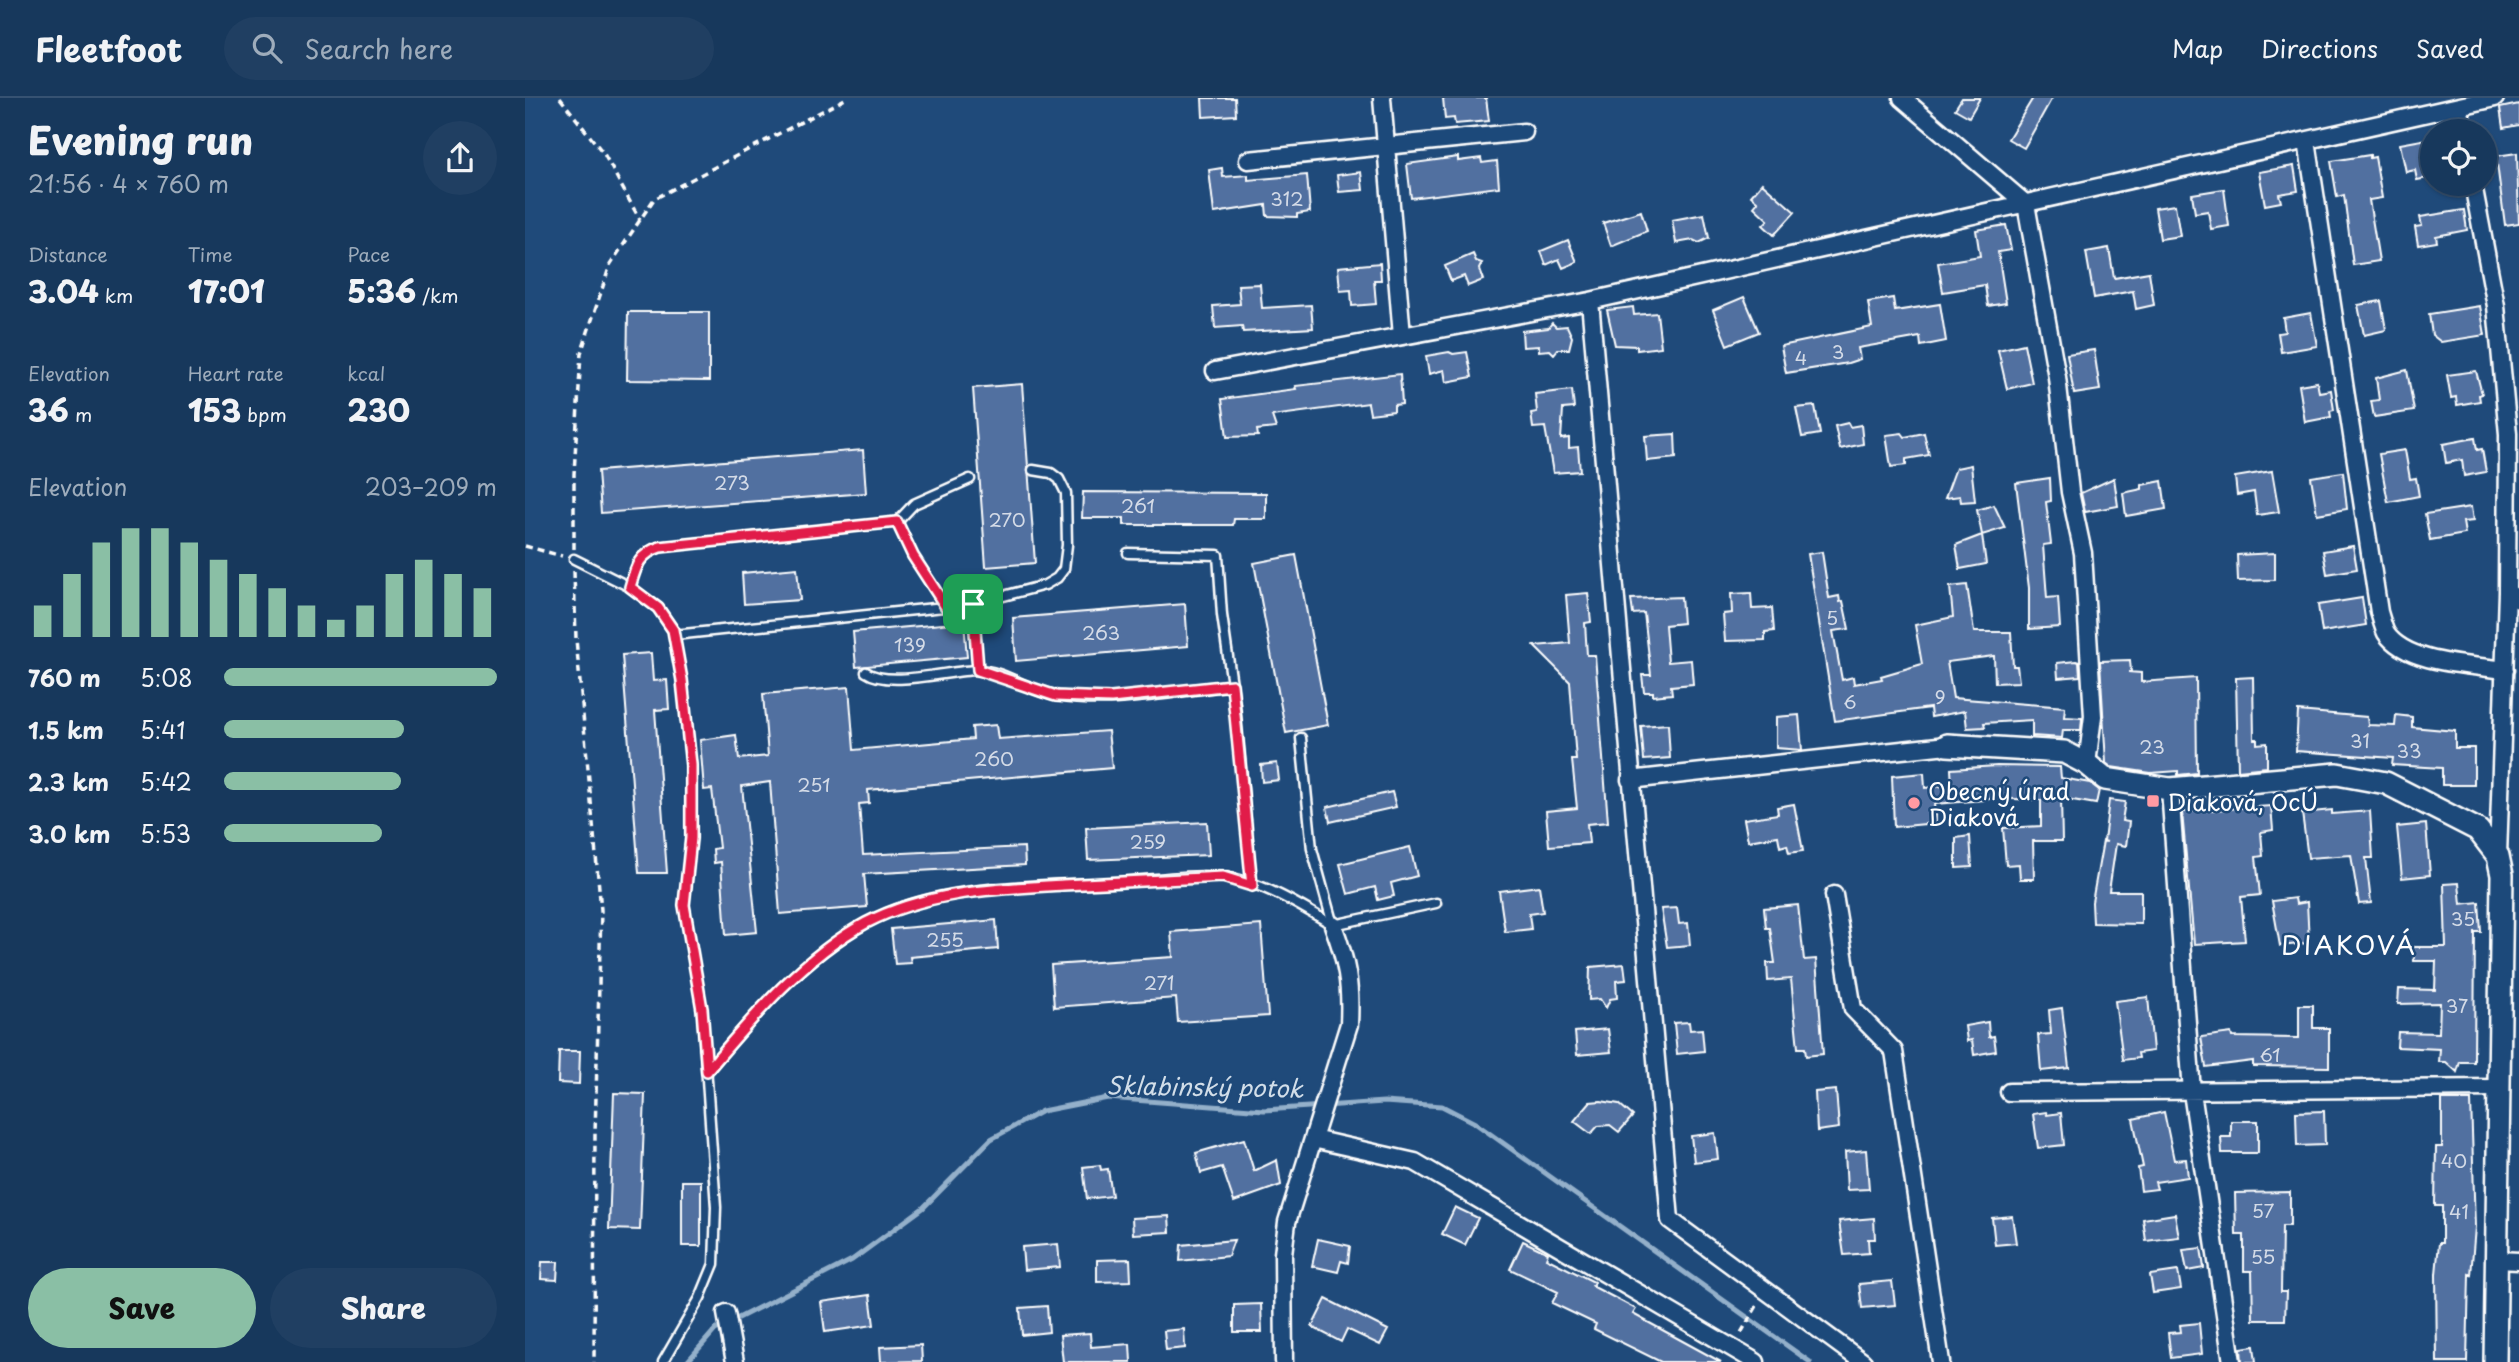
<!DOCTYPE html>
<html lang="en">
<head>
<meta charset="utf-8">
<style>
  :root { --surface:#17385c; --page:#203f62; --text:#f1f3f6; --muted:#9eacbb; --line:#365272; --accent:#8abfa5 }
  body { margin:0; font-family:"Playpen Sans",sans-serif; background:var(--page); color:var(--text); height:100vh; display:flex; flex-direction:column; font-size:26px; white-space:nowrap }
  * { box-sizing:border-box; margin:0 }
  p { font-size:23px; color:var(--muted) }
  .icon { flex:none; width:38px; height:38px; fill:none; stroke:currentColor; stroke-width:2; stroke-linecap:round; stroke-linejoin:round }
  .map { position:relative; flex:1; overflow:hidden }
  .panel { display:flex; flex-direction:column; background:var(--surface); width:525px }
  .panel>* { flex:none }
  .fabs { position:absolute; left:1895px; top:21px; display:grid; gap:14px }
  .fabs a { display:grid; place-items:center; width:77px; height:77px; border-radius:50%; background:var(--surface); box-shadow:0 2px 5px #0004,0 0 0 2px var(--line); font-size:35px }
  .pin { position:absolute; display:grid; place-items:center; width:60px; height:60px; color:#fff; margin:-30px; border-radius:14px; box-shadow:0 4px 10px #0006 }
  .round { display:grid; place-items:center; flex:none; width:74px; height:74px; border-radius:37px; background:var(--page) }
  .head { display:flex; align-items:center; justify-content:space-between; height:119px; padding:0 28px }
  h1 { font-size:38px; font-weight:800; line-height:52px }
  .figures { display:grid; grid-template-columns:repeat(3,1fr); gap:10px; height:119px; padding:7px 28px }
  .figures div { display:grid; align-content:center }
  .figures b { font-size:30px; font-weight:800 }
  .figures small { font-size:19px; font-weight:400 }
  .figures p { font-size:19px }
  .chart { height:196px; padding:14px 28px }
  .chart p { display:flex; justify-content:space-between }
  .chart svg { width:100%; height:126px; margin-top:7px; stroke:var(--accent); stroke-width:6 }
  .action { display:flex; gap:14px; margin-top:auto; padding:14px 28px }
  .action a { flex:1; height:80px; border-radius:42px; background:var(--accent); color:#111; font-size:28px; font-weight:800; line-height:80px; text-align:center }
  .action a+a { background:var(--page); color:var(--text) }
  ul { padding:0 28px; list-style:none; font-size:23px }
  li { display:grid; grid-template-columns:112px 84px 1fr; align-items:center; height:52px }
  li i { height:18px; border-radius:9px; background:var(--accent) }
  header { display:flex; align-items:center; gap:42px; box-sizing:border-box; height:98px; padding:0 35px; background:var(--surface); border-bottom:2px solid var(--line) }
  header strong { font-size:33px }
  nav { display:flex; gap:38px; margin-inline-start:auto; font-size:24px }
  .search { width:490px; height:63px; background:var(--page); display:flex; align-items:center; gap:18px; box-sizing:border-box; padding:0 24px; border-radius:38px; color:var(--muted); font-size:26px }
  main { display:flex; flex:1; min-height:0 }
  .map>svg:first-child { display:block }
</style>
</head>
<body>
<header>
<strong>Fleetfoot</strong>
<div class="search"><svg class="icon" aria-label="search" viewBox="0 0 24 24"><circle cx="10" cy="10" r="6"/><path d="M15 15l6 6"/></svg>Search here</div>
<nav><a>Map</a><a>Directions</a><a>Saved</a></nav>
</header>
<main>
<section class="panel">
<div class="head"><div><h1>Evening run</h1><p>21:56 · 4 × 760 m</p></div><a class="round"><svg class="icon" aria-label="share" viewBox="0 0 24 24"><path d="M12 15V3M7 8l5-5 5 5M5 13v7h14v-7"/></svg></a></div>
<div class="figures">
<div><p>Distance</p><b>3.04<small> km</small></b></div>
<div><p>Time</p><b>17:01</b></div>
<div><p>Pace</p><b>5:36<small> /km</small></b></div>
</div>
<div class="figures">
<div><p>Elevation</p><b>36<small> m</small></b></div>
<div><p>Heart rate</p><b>153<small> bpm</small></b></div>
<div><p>kcal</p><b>230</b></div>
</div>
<div class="chart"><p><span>Elevation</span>203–209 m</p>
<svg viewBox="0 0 160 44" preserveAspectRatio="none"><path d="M5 44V33M15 44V22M25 44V11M35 44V6M45 44V6M55 44V11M65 44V17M75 44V22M85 44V27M95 44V33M105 44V38M115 44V33M125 44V22M135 44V17M145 44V22M155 44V27"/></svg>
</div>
<ul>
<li><b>760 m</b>5:08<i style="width:100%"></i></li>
<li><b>1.5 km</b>5:41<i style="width:66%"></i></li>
<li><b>2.3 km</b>5:42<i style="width:65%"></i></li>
<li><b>3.0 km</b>5:53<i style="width:58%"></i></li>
</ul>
<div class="action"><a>Save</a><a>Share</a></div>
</section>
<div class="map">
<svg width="1994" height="1264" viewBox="0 0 1994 1264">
  <rect width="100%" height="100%" fill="#1f4a7a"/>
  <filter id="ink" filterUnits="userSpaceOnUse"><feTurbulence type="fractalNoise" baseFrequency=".0143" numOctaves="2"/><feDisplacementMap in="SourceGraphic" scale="14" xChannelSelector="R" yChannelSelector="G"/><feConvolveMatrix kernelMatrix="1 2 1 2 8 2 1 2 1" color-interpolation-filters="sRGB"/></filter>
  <g filter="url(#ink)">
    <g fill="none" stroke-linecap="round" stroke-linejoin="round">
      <path stroke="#94b0ca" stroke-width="5" d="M162,1264L190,1232L327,1162L398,1110L466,1041L517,1013L583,1000L739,1012L859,1004L917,1008L950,1025L1285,1264"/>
    </g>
    <path fill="#516fa0" stroke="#fff" stroke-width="2" d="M677,0H710L711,17L678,19Z
      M918,0H961L964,23L930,26L929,20L920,21Z
      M1437,0H1455L1444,19L1430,11Z
      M1508,0H1527L1499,50L1483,41Z
      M1994,6V27L1978,30L1975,10Z
      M1908,40V79L1892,82L1890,72L1881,74L1875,46Z
      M1992,55L1994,125L1980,127L1971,58Z
      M1845,57V60L1850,59L1857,100L1844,102L1854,163L1828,167L1819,97L1812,99L1806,63Z
      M933,59V63L956,60L957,65L972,63L974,89L886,100L882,66Z
      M1769,68L1773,93L1754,96L1756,104L1740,107L1734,74Z
      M697,70L698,79L723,77V82L782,77L785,114L772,116V119L742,118L741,107L689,115L684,72Z
      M836,74L838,92L814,94L812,77Z
      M1237,85L1270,114L1249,137L1238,127L1243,122L1229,109L1233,104L1226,98Z
      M1699,91L1704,128L1686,131L1683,113L1670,115L1667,96Z
      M1650,107L1655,138L1635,141L1630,110Z
      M1939,112L1942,132L1911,138L1912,144L1893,147L1890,129L1897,128L1895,119Z
      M1116,113L1122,133L1086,148L1078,125Z
      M1179,116L1184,140L1174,145L1168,142L1151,145L1147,122Z
      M1481,127L1486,152L1473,154L1481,205L1463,208L1460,187L1418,194L1413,165L1455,158L1451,132Z
      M1043,142L1052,164L1038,170L1034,161L1021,167L1016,153Z
      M1584,150L1589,180L1624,174L1629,207L1611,211L1608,193L1569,200L1561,154Z
      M948,156L951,163L957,165L954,171L958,182L943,188L939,178L926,183L920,168Z
      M855,165L856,182H849L851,206L827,208L826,192L815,193L813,169Z
      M735,186L737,210L786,207L788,230L718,234L717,228L690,230L688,208L715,206L713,187Z
      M1219,199L1234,234L1202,247L1188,212Z
      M1368,200L1370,213L1415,206L1421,243L1396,248L1395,239L1333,250L1335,261L1323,265L1261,275L1256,248L1347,229L1343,204Z
      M1856,203L1861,232L1839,237L1833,207Z
      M1955,208L1960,237L1916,244L1907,237L1904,216Z
      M1108,209L1109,217L1132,215L1136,249L1112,252V248L1090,247L1082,212Z
      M103,214H184V283L102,282Z
      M1786,215L1792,248L1756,254L1753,235L1760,234L1758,220Z
      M1027,225L1031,229L1042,228L1047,239L1044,251H1033L1029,256L1025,252L1014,253V248L998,249L997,233L1023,230Z
      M1499,246L1507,285L1482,291L1473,252Z
      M1569,252L1575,292L1549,296L1542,256Z
      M924,254L928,256L942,254L947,279L921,284L919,272L904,276L901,258Z
      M1882,272L1889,313L1849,319L1846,303L1854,302L1851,280Z
      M1951,273L1957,296L1954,297L1955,303L1932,307L1931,299L1926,300L1922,277Z
      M875,276L877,306L869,307V313L845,316L843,305L747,318L751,330L732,332L733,338L702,339L697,301L771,291L770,288Z
      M1792,284L1794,294L1806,292L1809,312L1805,313L1806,319L1780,324L1774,287Z
      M497,286L510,465L461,469L448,290Z
      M1047,292L1049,310L1038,311L1036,341L1044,340V350L1053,349L1055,373L1028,375L1020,329L1008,330L1006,315L1012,314L1010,296Z
      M1290,308L1295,336L1277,339L1271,310Z
      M1323,325L1325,329L1336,327L1338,346L1315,351L1310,328Z
      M1377,335L1380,339L1399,335L1404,357L1381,361V367L1366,369L1361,337Z
      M1150,336L1151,360L1122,363L1120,338Z
      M1950,340L1952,352L1957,351L1961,374L1939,378L1937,362L1921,365L1918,346Z
      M338,352L341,395L76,415L73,373Z
      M1880,352L1885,381L1891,380L1894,398L1863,404L1854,356Z
      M1446,367L1450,403L1436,404L1435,398L1420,400L1431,370Z
      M1747,373L1754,414L1732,417L1729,394L1712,397L1710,379Z
      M1818,374L1822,411L1792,416L1786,379Z
      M1525,380L1526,403L1521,404L1526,446L1518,447L1522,500L1533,499L1535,529L1504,531V490L1491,385Z
      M1589,380L1593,408L1560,414L1556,395Z
      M1637,383L1641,411L1601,418L1598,395L1617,391V387Z
      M558,394L741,395V421H709L708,427H599V420H557Z
      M1469,407L1480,430L1457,437L1452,412Z
      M1946,409L1948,423L1938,424L1940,436L1905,442L1900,416Z
      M1457,437L1461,466L1435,471L1431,447Z
      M1828,448L1832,471L1802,476L1798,453Z
      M1297,454L1304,500L1314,498L1315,504L1318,503L1324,531L1308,533L1317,582L1328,579L1329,586L1357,581L1356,578L1397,566L1390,527L1428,519L1425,489L1442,487L1449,534H1486L1488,568H1492L1494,584L1470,585L1469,558L1422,564L1428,600L1540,609L1539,619L1557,620L1556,632H1538L1537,640L1507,638V622L1459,625L1460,629L1442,630L1440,613L1406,619L1405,610L1310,623L1283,456Z
      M1750,455V482L1713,483L1712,457Z
      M771,457L803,627L761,635L729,465Z
      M272,470L275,502L219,506L217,475Z
      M1063,495L1066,524L1060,525L1062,557H1070L1083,724L1062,726L1064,745L1024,748L1021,713L1052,710L1047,662H1051L1045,584L1009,548L1045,545L1041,497Z
      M1226,495L1227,511L1247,510L1249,533L1240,534V542L1200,543L1198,516L1207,515L1206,496Z
      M1156,499L1158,525L1140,527L1143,564L1166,562L1168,586L1146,588L1147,596L1128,598V594H1119L1117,577H1126L1119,515L1108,516L1106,501Z
      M1837,500L1841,527L1797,534L1793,507Z
      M660,506L663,548L491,563L488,520Z
      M439,524L442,559L331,569L328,534Z
      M126,555L128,583L142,582L144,611L130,612L142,775H114L97,557Z
      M1605,562L1606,574H1603L1616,575V584L1671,580L1672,675L1653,677V673L1626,675L1586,669L1581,665L1575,563Z
      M1551,563L1554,564L1555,578L1533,580L1532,565Z
      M1728,579L1729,641H1732V646L1742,645V669L1713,672L1711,580Z
      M324,589L329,652L448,641L447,629L471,627L473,641L583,633L587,670L343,692L344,705L334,706L338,757L499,749L500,767L339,776L342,809L255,816L245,684L217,688L232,834L201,837L196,764L189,765L188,751L194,750L187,691L179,692L175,642L211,637L214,661L243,658L238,596Z
      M1773,613L1842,619L1843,627L1870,628L1871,617L1887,619V629L1930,633V650H1949V687H1917V670L1867,667L1868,660L1771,653Z
      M1274,617L1277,652L1251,650V619Z
      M1143,626L1145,660L1119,662L1116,628Z
      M752,665L754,682L737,684L736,667Z
      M1472,668L1535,669L1536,680L1565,685L1574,692L1571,706L1536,700L1537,743H1508L1509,781H1495L1494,766L1481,767L1478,730L1516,728V702L1459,700V702L1409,706L1411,725L1369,729L1367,678L1399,675L1400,690L1427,687L1426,671Z
      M867,694L871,709L805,724L802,709Z
      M1584,702L1600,704L1597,723L1604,724L1601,748L1591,746L1584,793H1616V826L1568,825L1567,804L1578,743L1582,744L1579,743Z
      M1269,706L1278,753L1264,755L1262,747L1255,749L1253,738L1223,743L1219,721L1253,716L1252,709Z
      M1746,708L1748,732L1736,734L1738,758L1731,759L1735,797L1716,799L1720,843L1669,846L1657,714Z
      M1807,712V716L1845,713L1848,760H1841L1846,805L1834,806L1826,757L1783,760L1777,715Z
      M682,724L684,757L563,762L561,730Z
      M1901,726L1905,777L1877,780L1872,729Z
      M1445,738L1447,769L1431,770V740Z
      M885,749L892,778L866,785L869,798L853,802L850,789L823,796L815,766Z
      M1934,785L1936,806L1954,804L1956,834H1950L1949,964H1935L1932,974L1921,964H1914L1915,951L1872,949L1873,934L1914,935L1915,905L1873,906L1874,891L1910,892L1911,863H1889L1888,849H1921L1919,786Z
      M1014,788L1018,814L1004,816L1006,831L980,834L974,793Z
      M1770,800L1771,806L1782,804L1784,845L1755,848L1747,803Z
      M1273,807L1279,862L1291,861L1298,956L1281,958L1280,950H1273L1266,881L1243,883L1242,865H1250L1245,830H1241L1239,810Z
      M1152,810L1154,826L1163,825L1165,847L1142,849L1136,811Z
      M471,822L473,851L385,859L386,865L370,866L366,831Z
      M736,827L743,918L653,924L651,900L529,909L526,867L648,859L646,834Z
      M1099,866L1101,882L1091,883L1092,900L1085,901L1081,910L1075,901L1064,902L1065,869Z
      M1623,899L1628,953L1613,955L1614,960L1598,962L1590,903Z
      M1774,907H1788V930H1804V969L1728,968V963L1681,969L1676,939L1706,935L1707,939L1774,940Z
      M1537,910L1544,970L1516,973L1513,937L1526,936L1524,912Z
      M1164,924L1165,932L1177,931L1179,953L1152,956L1149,925Z
      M1463,924L1464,939L1469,938L1471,953L1449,957L1447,942L1442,943L1440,928Z
      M1083,931L1086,954L1052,957L1050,934Z
      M34,953H55L54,986L33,985Z
      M1311,992L1314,1030L1292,1033L1290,994Z
      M89,995L120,996L115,1132L84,1131Z
      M1917,1002H1946L1950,1129L1946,1177L1944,1176L1942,1264H1912L1911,1176L1914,1145H1917V1108H1910L1911,1049H1917Z
      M1076,1003L1094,1006L1108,1018L1094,1034L1085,1027L1073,1028L1066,1036L1049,1023L1065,1004Z
      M1799,1013L1800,1047L1772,1048L1771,1014Z
      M1521,1014L1522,1017L1536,1015L1539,1047L1513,1050L1508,1016Z
      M1639,1014L1649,1062L1661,1061L1663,1079L1630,1084L1632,1091L1616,1093L1613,1070L1618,1069L1608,1021Z
      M1706,1023H1733V1055H1697L1696,1039H1706Z
      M1190,1035L1193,1061L1169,1064L1166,1038Z
      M719,1041L729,1073L752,1062L756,1087L709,1104L697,1069L676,1075L671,1055Z
      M1341,1052L1344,1091L1322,1092L1320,1054Z
      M575,1067L576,1072L583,1071L587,1098L562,1101L558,1069Z
      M157,1083H176V1148H157Z
      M1765,1094V1128H1757L1756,1194H1761L1760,1222H1728L1727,1173H1719V1137H1711L1710,1095Z
      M930,1109L953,1120L940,1147L917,1136Z
      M1650,1116L1654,1139L1621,1143L1618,1121Z
      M644,1118L645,1134L608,1136L607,1120Z
      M1487,1118L1491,1145L1470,1147L1467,1120Z
      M1349,1120L1350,1141H1343L1344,1155L1319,1157L1314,1123Z
      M793,1141L825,1148L823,1165L816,1163L813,1174L787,1168Z
      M709,1142L703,1158L655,1163L656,1147Z
      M998,1143L1023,1155L1021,1160L1069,1184L1067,1188L1111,1211L1108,1216L1196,1264H1136L1069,1231L1071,1226L1027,1205L1033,1194L985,1171Z
      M533,1146L535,1169L499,1172L497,1149Z
      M1676,1150L1679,1170L1662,1173L1658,1152Z
      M605,1161L606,1183L572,1184V1162Z
      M17,1164H33L32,1182L16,1181Z
      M1653,1173L1656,1191L1628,1195L1625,1177Z
      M1367,1183L1370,1207L1337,1210L1334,1186Z
      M345,1197L349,1227L300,1234L296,1204Z
      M801,1201L863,1232L855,1247L822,1231L816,1244L787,1229Z
      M736,1206L737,1234H709V1207Z
      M522,1208L524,1234L497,1237L495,1210Z
      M1674,1225L1677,1256L1646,1260L1643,1235L1656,1234L1655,1227Z
      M659,1231L660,1250L641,1252L639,1233Z
      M565,1235L566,1249L605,1246L606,1264H538L535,1237Z
      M396,1247L397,1263L356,1264L355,1249Z
      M1729,1248L1731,1264H1717L1716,1250Z"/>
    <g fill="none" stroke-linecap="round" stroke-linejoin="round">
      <defs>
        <path id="lane" d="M372,424L389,406L445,381
          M603,455L693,457L697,517L710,607L727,788
          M49,461L105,489L133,510L148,532L157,582L166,668V740L159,807L177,911L191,1109L189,1166L175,1200L138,1264
          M105,489C111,468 114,456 135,449L372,424L388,458L421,509
          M448,506L453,572
          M149,537L448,506L520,487L532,480L539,471L542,447L541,395L534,381L526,375L508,372
          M341,574C364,590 422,573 451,572C480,572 504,594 532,598C587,608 651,593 707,587
          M776,640L787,751L808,827
          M182,973C228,919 277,860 341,825C418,784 510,789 596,784C628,782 664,776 697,779C735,782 776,808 808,827L911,805"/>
        <path id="street" d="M857,0L877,238
          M1377,0L1501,106L1532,279L1545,394L1558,455L1568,618L1562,666
          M1934,9L1939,33
          M1782,43L1854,514C1856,520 1858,529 1861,535C1881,566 1947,567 1980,572
          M723,62L999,34
          M1948,86L1971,208L1983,336L1982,494L1994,502
          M1065,203L1145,1122L1338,1264
          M690,273L1065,203L1970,0
          M1105,682L1422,647
          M1645,691L1667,994L1707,1264
          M1973,758L1982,494
          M1309,797L1328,911L1369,953L1416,1264
          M1484,994L1974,990
          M788,1041L890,1064L1231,1264
          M1972,1162L1994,1163
          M201,1215L210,1264
          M759,1264L758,1156L762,1124L824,926C826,886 822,864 808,827"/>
        <path id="secondary" d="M1422,647L1539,654L1562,666L1580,681L1645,691L1812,676L1861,685L1953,732L1973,758L1977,777L1970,1264"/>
      </defs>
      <use href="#lane" stroke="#fff" stroke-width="13"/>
      <use href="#street" stroke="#fff" stroke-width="21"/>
      <use href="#secondary" stroke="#fff" stroke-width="26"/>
      <path stroke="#fff" stroke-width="3.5" stroke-dasharray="7 5" stroke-linecap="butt" d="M35,0L79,56L115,122
        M0,448L37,458
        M49,451V376L56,255L85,167L129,101L322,0
        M49,473L51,541L76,812L70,1036L69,1264
        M1216,1235L1233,1206"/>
      <use href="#lane" stroke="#1f4a7a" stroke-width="8"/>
      <use href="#street" stroke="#1f4a7a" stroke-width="16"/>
      <use href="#secondary" stroke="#1f4a7a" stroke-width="21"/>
    </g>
  </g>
  <g fill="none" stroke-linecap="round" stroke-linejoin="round" filter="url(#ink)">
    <defs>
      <path id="route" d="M372,424L388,458L421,509L448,506L453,572L531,598L586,600L707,587L727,788L698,779C645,782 591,784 538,787C470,791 403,793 341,825C279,858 227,920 182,973L177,911L159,807L166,740V667L157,582L148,532L133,510L105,489C111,468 114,456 135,449Z"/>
    </defs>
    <use href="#route" stroke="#fff" stroke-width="14"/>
    <use href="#route" stroke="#e11d48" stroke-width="9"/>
  </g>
  <g fill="#ff9aa2" stroke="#1f4a7a" stroke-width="2.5">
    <rect x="1621" y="696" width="14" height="14" rx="3.5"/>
    <circle cx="1389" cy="705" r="7"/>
  </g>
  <g text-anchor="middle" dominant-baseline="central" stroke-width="5" stroke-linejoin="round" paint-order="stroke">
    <g font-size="19" fill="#d4dbe7">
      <text x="762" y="100">312</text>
      <text x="1313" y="253">3</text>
      <text x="1276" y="259">4</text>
      <text x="207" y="384">273</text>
      <text x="613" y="407">261</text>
      <text x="482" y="421">270</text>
      <text x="1307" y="519">5</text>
      <text x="576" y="534">263</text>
      <text x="385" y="546">139</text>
      <text x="1415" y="598">9</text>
      <text x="1325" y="603">6</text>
      <text x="1835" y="642">31</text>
      <text x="1627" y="648">23</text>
      <text x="1884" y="652">33</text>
      <text x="469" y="660">260</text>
      <text x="289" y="686">251</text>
      <text x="623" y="743">259</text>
      <text x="1938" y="820">35</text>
      <text x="420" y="841">255</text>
      <text x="634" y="884">271</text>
      <text x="1932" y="907">37</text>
      <text x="1745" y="956">61</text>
      <text x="1929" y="1062">40</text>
      <text x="1738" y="1112">57</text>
      <text x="1934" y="1113">41</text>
      <text x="1738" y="1158">55</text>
    </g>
    <g font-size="23" fill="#fff" stroke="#1f4a7a" text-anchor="start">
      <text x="1403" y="692">Obecný úrad<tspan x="1403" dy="26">Diaková</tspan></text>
      <text x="1642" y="703">Diaková, OcÚ</text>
    </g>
    <g font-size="24" font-style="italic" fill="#d2dee9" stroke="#1f4a7a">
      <text transform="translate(680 988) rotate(1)">Sklabinský potok</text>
    </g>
    <g font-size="26" letter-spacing="2" fill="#fff" stroke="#1f4a7a">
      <text x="1824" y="846">DIAKOVÁ</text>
    </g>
  </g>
</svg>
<div class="fabs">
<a><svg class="icon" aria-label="locate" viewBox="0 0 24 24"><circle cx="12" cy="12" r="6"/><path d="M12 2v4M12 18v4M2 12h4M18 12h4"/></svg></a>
</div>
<div class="pin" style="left:448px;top:506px;background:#1e9e55"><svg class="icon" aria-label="arrive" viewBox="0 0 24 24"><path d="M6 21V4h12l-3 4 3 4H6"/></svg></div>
</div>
</main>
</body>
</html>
